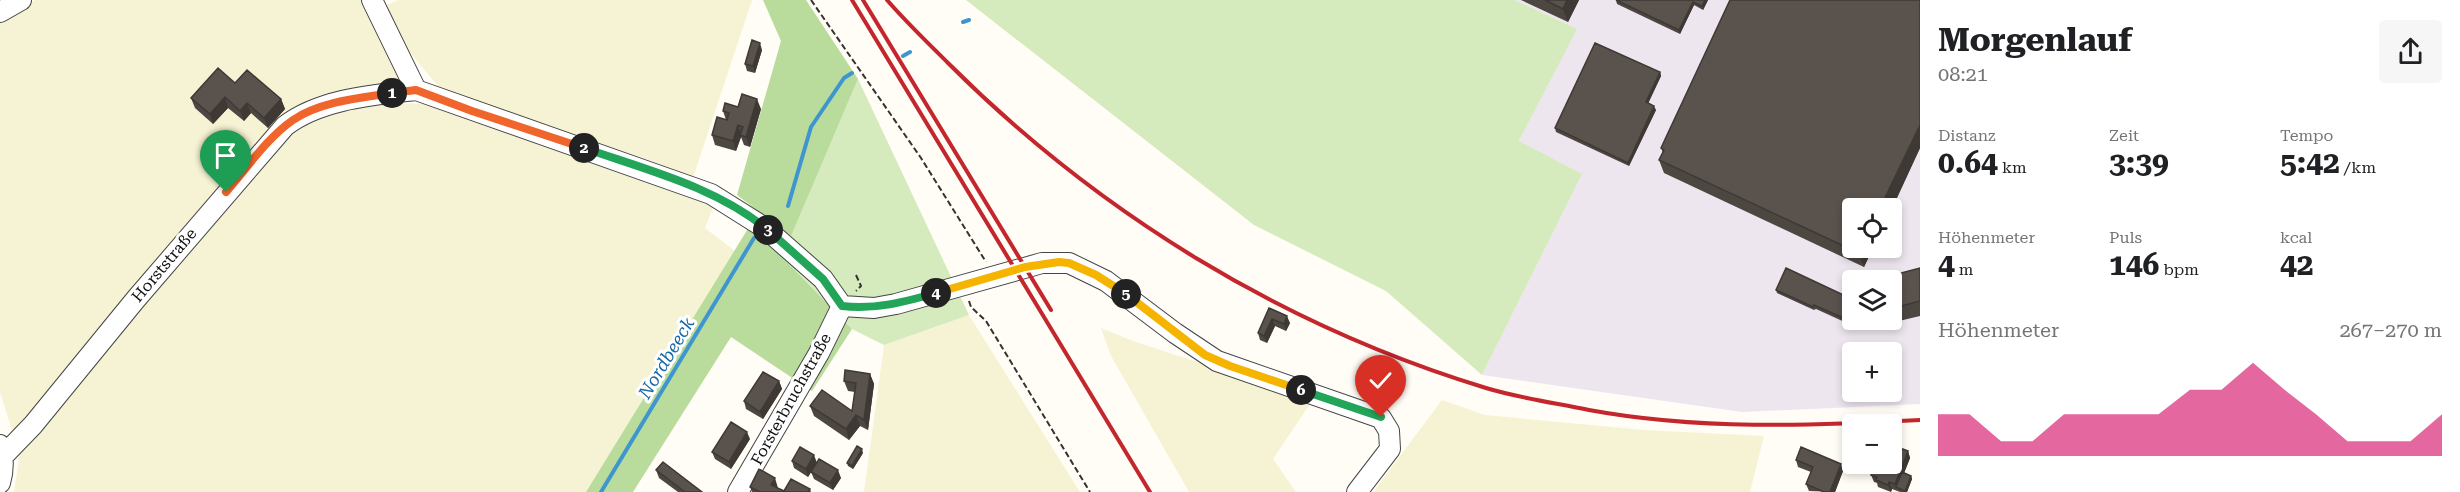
<!DOCTYPE html>
<html lang="de">
<head>
<meta charset="utf-8">
<style>
  :root { --surface:#fff; --page:#f6f6f6; --text:#202124; --muted:#757577; --accent:#db2777 }
  body { margin:0; font-family:"Roboto Serif",serif; background:var(--page); color:var(--text); height:100vh; display:flex; flex-direction:column; font-size:22px; white-space:nowrap }
  * { box-sizing:border-box; margin:0 }
  p { font-size:20px; color:var(--muted) }
  .icon { flex:none; width:33px; height:33px; fill:none; stroke:currentColor; stroke-width:2; stroke-linecap:round; stroke-linejoin:round }
  .map { position:relative; flex:1; overflow:hidden }
  .sheet { display:flex; flex-direction:column; background:var(--surface); width:540px }
  .sheet>* { flex:none }
  .controls { position:absolute; left:1842px; top:198px; display:grid; gap:12px }
  .controls a { display:grid; place-items:center; width:60px; height:60px; border-radius:6px; background:var(--surface); box-shadow:0 3px 9px #0003; font-size:30px }
  .pin { position:absolute; display:grid; place-items:center; width:51px; height:51px; color:#fff; margin:-62px -26px; border-radius:50% 50% 50% 0; rotate:-45deg; box-shadow:0 0 6px #0007 }
  .pin .icon { rotate:45deg }
  .km { position:absolute; width:30px; height:30px; margin:-15px; border-radius:50%; background:#222; color:#fff; font-size:16px; line-height:30px; text-align:center }
  .round { display:grid; place-items:center; flex:none; width:63px; height:63px; border-radius:6px; background:var(--page) }
  .summary { display:flex; align-items:center; justify-content:space-between; height:102px; padding:0 18px }
  h1 { font-size:33px; font-weight:700; line-height:45px }
  .metrics { display:grid; grid-template-columns:repeat(3,1fr); gap:9px; height:102px; padding:6px 18px }
  .metrics div { display:grid; align-content:center }
  .metrics b { font-size:30px; font-weight:700 }
  .metrics small { font-size:16px; font-weight:400 }
  .metrics p { font-size:16px }
  .chart { height:168px; padding:12px 18px }
  .chart p { display:flex; justify-content:space-between }
  .chart svg { width:100%; height:108px; margin-top:6px; fill:var(--accent); opacity:.7 }
  main { display:flex; flex:1; min-height:0 }
  .map>svg:first-child { display:block }
</style>
</head>
<body>
<main>
<div class="map">
<svg width="1920" height="492" viewBox="0 0 1920 492">
  <rect width="100%" height="100%" fill="#fffdf5"/>
  <path fill="#eee6ef" fill-rule="evenodd" d="M1515,0H1920V404L1742,412L1482,375L1581,174L1519,141L1576,29ZM1852,208H1892V248H1852ZM1852,280H1892V320H1852ZM1852,352H1892V392H1852Z"/>
  <path fill="#f6f3d4" d="M35,0H363L400,78L395,84L265,136L17,429L12,430L0,392V20Z
    M398,0H752L693,178L652,161L450,94L438,86L406,48L385,6Z
    M402,103L425,104L453,112L689,195L713,208L705,228L735,251L586,492H14L20,452L277,145L301,125L329,113L371,105Z
    M969,315L1080,492H864L884,345Z
    M1101,328L1133,341L1219,369L1310,404L1273,459L1296,492H1189L1111,356Z
    M1442,400L1485,415L1644,430L1764,436L1750,492H1373Z"/>
  <path fill="#d5ebbd" d="M966,0H1515L1577,29L1519,141L1582,174L1482,375L1386,291L1254,225Z
    M858,79L969,315L884,345L852,329L782,256Z"/>
  <path fill="#b9dc9c" d="M763,0H806L858,79L791,236L737,195L781,41Z
    M749,227L764,238L852,329L812,391L731,337L633,492H586Z"/>
  <g fill="none" stroke-linecap="round" stroke-linejoin="round">
    <path stroke="#3f96cf" stroke-width="4" d="M963,22L969,20
      M903,56L910,52
      M788,206L811,127L844,78L852,73
      M601,492L754,238"/>
    <defs>
      <path id="minor" d="M372,0L416,90
        M0,12L21,0
        M416,90L711,194L765,228L823,279L842,306
        M842,306L874,308L896,304L1042,263H1069L1106,281L1175,333L1217,361L1381,418L1389,431L1390,449L1357,492
        M0,445C4,458 4,469 0,483
        M3,456L33,425L136,299L285,126C320,99 373,95 416,90
        M738,492L819,353L842,306"/>
    </defs>
    <use href="#minor" stroke="#444" stroke-width="22"/>
    <path stroke="#333" stroke-width="2" stroke-dasharray="6 3" stroke-linecap="butt" d="M811,0L921,158L986,262
      M856,275L861,286L856,291
      M969,301L971,307L986,321L1090,492"/>
    <use href="#minor" stroke="#fff" stroke-width="20"/>
    <path stroke="#c4262e" stroke-width="4" d="M852,0L1150,492
      M863,0L1051,310
      M887,0C906,22 927,42 948,63C1098,213 1282,326 1486,388C1519,398 1555,403 1589,410C1697,430 1810,426 1920,420"/>
  </g>
  <path fill="#4d4742" d="M1521,0H1579L1568,22Z
    M1616,0H1708L1703,10L1694,5L1680,34L1617,4Z
    M1920,0V148L1864,267L1664,173L1659,160L1663,153L1661,148Z
    M762,50L755,73L747,71L745,64Z
    M1660,72L1661,76L1648,103L1656,110L1629,166L1556,132L1555,128Z
    M235,83L281,99L285,109L268,128L251,113L244,121L228,108L213,124L195,108L191,98Z
    M738,107L761,109L750,147L744,145L741,137L736,151L715,145L712,135L726,120L723,111Z
    M1920,268V316L1899,321L1894,308Z
    M1776,290L1852,299V317L1849,324L1816,309L1814,310L1777,293Z
    M1269,308L1290,323L1286,331L1275,326L1267,343L1260,340L1258,333Z
    M870,374L874,384L868,430L860,426L849,440L814,416L810,406L852,411L855,392L848,391L844,381Z
    M779,381L782,389L763,419L746,409L744,401Z
    M750,439L731,469L715,459L712,452Z
    M1908,451L1910,458L1904,473L1911,476L1912,479L1907,492H1900L1892,489L1891,492L1878,487L1877,483L1874,482L1871,475Z
    M863,453L853,469L848,466L847,463Z
    M1796,460L1843,471L1835,492L1809,491L1806,484L1811,472L1798,467Z
    M792,461L817,462L841,478L833,490L814,479L811,472L808,477L794,468Z
    M656,470L702,492H678L659,478Z
    M750,487L778,489L784,491L810,489L811,492H752Z"/>
  <path fill="#3f3936" d="M1567,0H1579L1568,22L1563,9Z
    M1705,0H1708L1703,10L1702,6Z
    M1693,2L1694,5L1680,34L1679,30Z
    M760,43L762,50L755,73L753,66Z
    M1660,72L1661,76L1647,106L1646,102Z
    M225,97L228,108L213,124L210,114Z
    M281,99L285,109L268,128L264,118Z
    M757,99L761,109L750,147L746,137Z
    M247,103L251,113L244,121L240,111Z
    M1654,106L1656,110L1629,166L1628,163Z
    M738,125L741,135H740L741,137L736,151L733,141Z
    M1920,125V148L1892,209L1880,208Z
    M1862,248H1873L1864,267L1859,253Z
    M1852,310V317L1849,324L1848,320Z
    M1287,316L1290,323L1286,331L1284,324Z
    M1272,319L1275,326L1267,343L1264,336Z
    M870,374L874,384L868,430L864,420Z
    M779,381L782,389L763,419L760,412Z
    M856,415L860,426L849,440L846,429Z
    M747,432L750,439L731,469L729,462Z
    M862,449L863,453L853,469L852,466Z
    M1908,451L1910,458L1898,488L1896,487L1895,484Z
    M814,455L817,463L808,477L806,469Z
    M1841,464L1843,471L1835,492H1830Z
    M838,470L841,478L833,490L830,483Z
    M1911,476L1912,479L1907,492H1905Z
    M775,478L778,488L771,485Z
    M1889,482L1892,489L1891,492L1888,485Z"/>
  <path fill="#5a524d" stroke="#3f3936" stroke-width="1.5" d="M1545,0H1567L1563,9Z
    M1616,0H1705L1702,6L1693,2L1679,30Z
    M1730,0H1920V125L1880,208H1852V248H1862L1859,253L1659,160L1664,150L1661,148Z
    M752,40L760,43L753,66L745,64Z
    M1595,43L1660,72L1646,102L1654,106L1628,163L1555,128Z
    M218,68L235,83L247,70L281,99L264,118L247,103L240,111L225,97L210,114L191,98Z
    M742,94L757,99L746,137L740,135L743,127L738,125L733,141L712,135L717,117L727,120L729,113L723,111L725,103L738,107Z
    M1786,268L1852,299V310L1848,320L1814,305L1813,307L1776,290Z
    M1920,268V301L1894,308L1892,299V280H1887L1886,277Z
    M1269,308L1287,316L1284,324L1272,319L1264,336L1258,333Z
    M845,370L870,374L864,420L856,415L846,429L810,406L822,390L852,411L856,383L844,381Z
    M763,372L779,381L760,412L744,401Z
    M731,422L747,432L729,462L712,452Z
    M1892,445L1908,451L1895,484L1889,482L1888,485L1876,480L1877,477L1871,475L1876,464H1892Z
    M857,446L862,449L852,466L847,463Z
    M800,447L814,455L806,469L792,461Z
    M1801,447L1841,464L1830,492H1824L1806,484L1813,467L1796,460Z
    M819,459L838,470L830,483L811,472Z
    M663,462L702,492H685L656,470Z
    M759,469L775,478L771,485L784,491L791,479L810,489L808,492H760L750,487Z
    M1902,472L1911,476L1905,491L1896,487Z"/>
  <g fill="none" stroke-linecap="round" stroke-linejoin="round">
    <defs>
      <path id="split-1" d="M226,192C247,168 267,138 293,120C321,101 361,98 392,93"/>
      <path id="split-2" d="M392,93L416,90L472,111L584,148"/>
      <path id="split-3" d="M584,148C647,170 716,187 768,230"/>
      <path id="split-4" d="M768,230L823,279L842,306C875,310 904,302 936,293"/>
      <path id="split-5" d="M936,293L1025,267L1059,262L1069,263L1096,275L1126,294"/>
      <path id="split-6" d="M1126,294L1205,355L1230,366L1301,390"/>
      <path id="split-7" d="M1301,390L1381,417"/>
    </defs>
    <use href="#split-1" stroke="#fff" stroke-width="12"/>
    <use href="#split-2" stroke="#fff" stroke-width="12"/>
    <use href="#split-3" stroke="#fff" stroke-width="12"/>
    <use href="#split-4" stroke="#fff" stroke-width="12"/>
    <use href="#split-5" stroke="#fff" stroke-width="12"/>
    <use href="#split-6" stroke="#fff" stroke-width="12"/>
    <use href="#split-7" stroke="#fff" stroke-width="12"/>
    <use href="#split-1" stroke="#f0652b" stroke-width="8"/>
    <use href="#split-2" stroke="#f0652b" stroke-width="8"/>
    <use href="#split-3" stroke="#22a559" stroke-width="8"/>
    <use href="#split-4" stroke="#22a559" stroke-width="8"/>
    <use href="#split-5" stroke="#f5b400" stroke-width="8"/>
    <use href="#split-6" stroke="#f5b400" stroke-width="8"/>
    <use href="#split-7" stroke="#22a559" stroke-width="8"/>
  </g>
  <g text-anchor="middle" dominant-baseline="central" stroke-width="6" stroke-linejoin="round" paint-order="stroke">
    <g font-size="16" fill="#111" stroke="#fff">
      <text transform="translate(164 265) rotate(-50)">Horststraße</text>
      <text transform="translate(791 399) rotate(-61)">Forsterbruchstraße</text>
    </g>
    <g font-size="18" font-style="italic" fill="#1768a6" stroke="#fff">
      <text transform="translate(666 358) rotate(-59)">Nordbeeck</text>
    </g>
  </g>
</svg>
<div class="controls">
<a><svg class="icon" aria-label="locate" viewBox="0 0 24 24"><circle cx="12" cy="12" r="6"/><path d="M12 2v4M12 18v4M2 12h4M18 12h4"/></svg></a>
<a><svg class="icon" aria-label="layers" viewBox="0 0 24 24"><path d="M12 4l9 5-9 5-9-5zM3 14l9 5 9-5"/></svg></a>
<a>+</a>
<a>−</a>
</div>
<div class="pin" style="left:226px;top:192px;background:#1e9e55"><svg class="icon" aria-label="arrive" viewBox="0 0 24 24"><path d="M6 21V4h12l-3 4 3 4H6"/></svg></div>
<div class="pin" style="left:1381px;top:417px;background:#d93025"><svg class="icon" aria-label="check" viewBox="0 0 24 24"><path d="M5 12l5 5 9-10"/></svg></div>
<b class="km" style="left:392px;top:93px">1</b>
<b class="km" style="left:584px;top:148px">2</b>
<b class="km" style="left:768px;top:230px">3</b>
<b class="km" style="left:936px;top:293px">4</b>
<b class="km" style="left:1126px;top:294px">5</b>
<b class="km" style="left:1301px;top:390px">6</b>
</div>
<section class="sheet">
<div class="summary"><div><h1>Morgenlauf</h1><p>08:21</p></div><a class="round"><svg class="icon" aria-label="share" viewBox="0 0 24 24"><path d="M12 15V3M7 8l5-5 5 5M5 13v7h14v-7"/></svg></a></div>
<div class="metrics">
<div><p>Distanz</p><b>0.64<small> km</small></b></div>
<div><p>Zeit</p><b>3:39</b></div>
<div><p>Tempo</p><b>5:42<small> /km</small></b></div>
</div>
<div class="metrics">
<div><p>Höhenmeter</p><b>4<small> m</small></b></div>
<div><p>Puls</p><b>146<small> bpm</small></b></div>
<div><p>kcal</p><b>42</b></div>
</div>
<div class="chart"><p><span>Höhenmeter</span>267–270 m</p>
<svg viewBox="0 0 160 44" preserveAspectRatio="none"><path d="M0 44V27L10 27L20 38L30 38L40 27L50 27L60 27L70 27L80 17L90 17L100 6L110 17L120 27L130 38L140 38L150 38L160 27V44z"/></svg>
</div>
</section>
</main>
</body>
</html>
